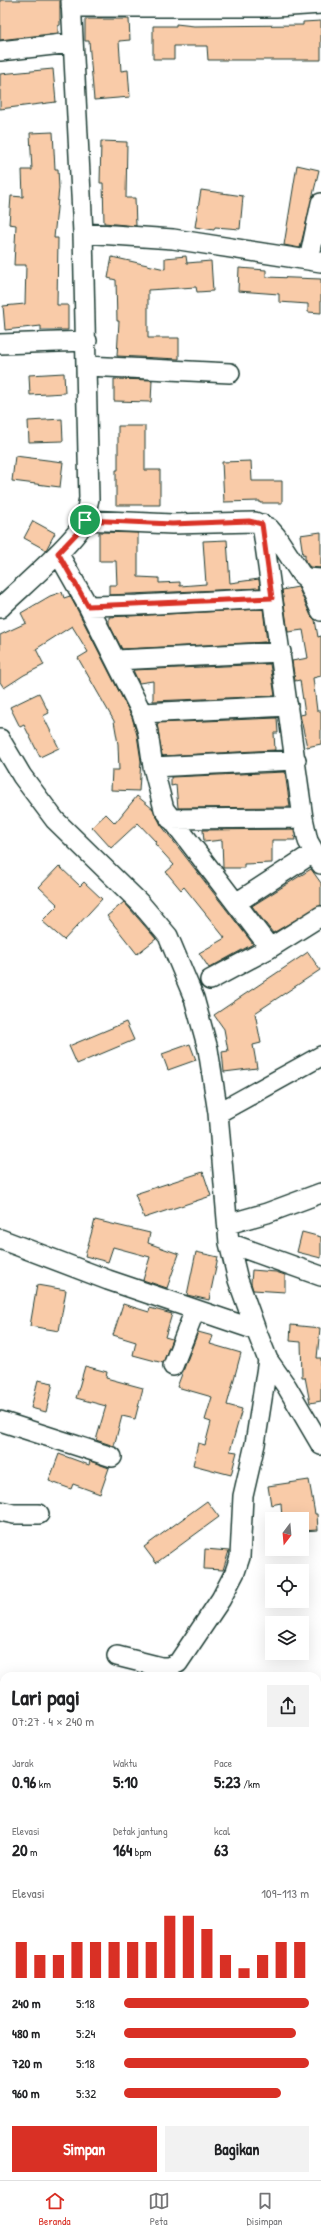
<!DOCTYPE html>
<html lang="id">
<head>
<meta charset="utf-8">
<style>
  :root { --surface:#fff; --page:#f2f2f2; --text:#202124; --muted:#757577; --line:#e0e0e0; --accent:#d93025 }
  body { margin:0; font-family:"Patrick Hand",sans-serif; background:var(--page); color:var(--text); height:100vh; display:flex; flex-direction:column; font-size:15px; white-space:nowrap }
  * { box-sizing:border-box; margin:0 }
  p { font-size:13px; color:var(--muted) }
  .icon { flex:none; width:22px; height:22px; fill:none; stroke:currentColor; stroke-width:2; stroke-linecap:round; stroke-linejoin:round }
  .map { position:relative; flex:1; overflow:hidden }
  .sheet { position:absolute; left:0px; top:1672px; width:321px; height:508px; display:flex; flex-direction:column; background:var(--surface); border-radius:12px 12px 0 0; box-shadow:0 4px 16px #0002 }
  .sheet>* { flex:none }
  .needle { width:26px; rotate:196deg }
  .tools { position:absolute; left:265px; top:1512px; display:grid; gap:8px }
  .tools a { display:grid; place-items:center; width:44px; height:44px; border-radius:0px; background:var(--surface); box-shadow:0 4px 16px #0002; font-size:20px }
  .pin { position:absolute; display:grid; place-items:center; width:34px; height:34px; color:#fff; margin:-17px; border:2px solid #fff; border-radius:50%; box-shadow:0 1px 4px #0007 }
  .round { display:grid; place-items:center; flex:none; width:42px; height:42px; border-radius:0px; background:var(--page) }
  .headline { display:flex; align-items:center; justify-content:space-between; height:68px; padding:0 12px }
  h1 { font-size:22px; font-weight:700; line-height:30px }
  .metrics { display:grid; grid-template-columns:repeat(3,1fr); gap:6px; height:68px; padding:4px 12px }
  .metrics div { display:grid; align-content:center }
  .metrics b { font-size:17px; font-weight:700 }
  .metrics small { font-size:11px; font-weight:400 }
  .metrics p { font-size:11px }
  .chart { height:112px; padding:8px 12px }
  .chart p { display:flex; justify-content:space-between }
  .chart svg { width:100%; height:72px; margin-top:4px; stroke:var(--accent); stroke-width:6 }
  .button { display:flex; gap:8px; margin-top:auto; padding:8px 12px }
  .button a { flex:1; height:46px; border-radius:0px; background:var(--accent); color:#fff; font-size:16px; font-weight:700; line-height:46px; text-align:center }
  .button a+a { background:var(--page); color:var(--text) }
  ul { padding:0 12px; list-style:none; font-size:13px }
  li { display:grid; grid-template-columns:64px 48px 1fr; align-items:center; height:30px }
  li i { height:10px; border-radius:5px; background:var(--accent) }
  .dock { display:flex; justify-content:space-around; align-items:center; height:56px; border-top:1px solid var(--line); background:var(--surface); font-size:11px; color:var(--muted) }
  .dock a { display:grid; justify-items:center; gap:2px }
  .dock .selected { color:var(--accent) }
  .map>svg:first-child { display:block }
</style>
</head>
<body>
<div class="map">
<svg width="321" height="2180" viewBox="0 0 321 2180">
  <rect width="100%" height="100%" fill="#fff"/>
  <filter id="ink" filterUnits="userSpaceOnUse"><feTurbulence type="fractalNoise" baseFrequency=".025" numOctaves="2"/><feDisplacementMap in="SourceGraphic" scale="8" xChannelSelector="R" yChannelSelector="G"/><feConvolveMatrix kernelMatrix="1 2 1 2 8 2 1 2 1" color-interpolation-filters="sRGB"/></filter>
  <g filter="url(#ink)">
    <path fill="#f9cba8" stroke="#1f3d34" d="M0,0H60V25L58,26V33L0,40Z
      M85,19H129L130,40L119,41L121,71L128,70L130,97L94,100L89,41H85Z
      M321,21V60H208L207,46H174V59H153V26H176V24L194,26L303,25V22Z
      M53,69L56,102L0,109V74Z
      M53,132L55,169H58L59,188L54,238H58L57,305H68V330H41V326L5,330L3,306L25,304L26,265H14L16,225L9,224L11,196L23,197L22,170H32L30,133Z
      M101,141L127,142L126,198H135L136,226L104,223L103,183H100Z
      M297,165L319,170L300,248L284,245Z
      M201,190L243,196L240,229L215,227L214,230L195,227Z
      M186,256L187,263L211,261L213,291L197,292L196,287L148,290V338H179V359L117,356L119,321H117L116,280L108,278L112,257L165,269V258Z
      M239,268L266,270V277L321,279V313L308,312V304L279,302V294L238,291Z
      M64,373L65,393L30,395L29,375Z
      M114,379L152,380L151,402L114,401Z
      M62,419L63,441L29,442L28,421Z
      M118,426H145V470H160V505H116V470H118Z
      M15,456L63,462L60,487L12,481Z
      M251,461L252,481H282V503H260V501L224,502L222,462Z
      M33,521L55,533L46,550L24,538Z
      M99,532L138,533V577L159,578V583L180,582V586L206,584L203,541L227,540L230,583L259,579L260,588L109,595V585H117L116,561H99Z
      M321,532V568L310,567L305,561V554L303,555L300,535Z
      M298,587L311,616L315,620L318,637L321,636V676L313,678L317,711H321V744L307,747L300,715L305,714L300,680L295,681L292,661L308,658L303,630L288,632L282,590Z
      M62,592L64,598L70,596L78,611L132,717L137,735L141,761L139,791L111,790L112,770H119L118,744L114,721L78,658L88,652L72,626L36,649L44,665L24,675L4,688L0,682V635L26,623L21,613L50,596Z
      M263,609L267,642L122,649L109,624V617Z
      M270,664L275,696L153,701V681L139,683L133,670Z
      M39,693L49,713L43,716L59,748L40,757L24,725L20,727L10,707Z
      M277,718L278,733H274L275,750L162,756L157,723Z
      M285,772L290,807L178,808L176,785L171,786V777Z
      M137,796L153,809L161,825L253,944L209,968L199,953L225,938L184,887L181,890L166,872L174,865L155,844L156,842L138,823L111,848L92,827L106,814L115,823Z
      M294,829L295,840H272V863L244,864V868H223L222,840L204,842L203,830Z
      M59,866L80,886L84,882L102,899L64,940L42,921L58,905L39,887Z
      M311,869L321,883V905L273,933L252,906Z
      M124,902L156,939L137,954L107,916Z
      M308,952L320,970L255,1013L261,1043L253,1045L257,1068L224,1072L222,1052L228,1051L224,1029L214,1015Z
      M126,1022L134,1040L77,1064L69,1046Z
      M190,1044L196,1060L168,1070L162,1054Z
      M203,1172L211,1196L144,1218L135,1194Z
      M95,1220L150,1233L148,1243L179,1254L167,1288L143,1280L150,1257L113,1247L108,1262L85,1256Z
      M302,1232L321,1237V1258L297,1252Z
      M196,1252L218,1257L209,1300L187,1295Z
      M252,1270L276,1272L285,1275V1292L253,1290L251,1283Z
      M37,1285L66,1290L59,1331L30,1326Z
      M123,1304L149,1312L150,1308L172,1314L165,1337L172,1339L163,1363L133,1355L136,1342L113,1335Z
      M291,1325L320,1328L317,1358H321V1401L310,1403L305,1377H302L301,1342L290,1341Z
      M198,1332L213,1336L210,1344L241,1353L227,1405L242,1409L230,1451L237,1452L231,1475L193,1465L198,1443L205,1445L211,1422L205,1420L212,1397L177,1387Z
      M85,1366L107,1372L106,1378L143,1388L135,1419L122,1416L114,1446L96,1440L106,1406L76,1398Z
      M38,1380L53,1383L46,1412L31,1408Z
      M59,1454L89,1465L90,1461L109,1468L100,1494L73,1484L71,1489L49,1481Z
      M309,1480L315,1514H317L318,1530L302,1531V1519H282L281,1503L271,1505L268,1486Z
      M207,1501L219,1517L156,1563L144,1547Z
      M205,1549L229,1551L223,1570L204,1569Z"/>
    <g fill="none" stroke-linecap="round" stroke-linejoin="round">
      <defs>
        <path id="minor" d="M71,7H276L321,4
          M0,51L71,43
          M83,233L173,239L321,262
          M309,260L321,203
          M0,344L87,341
          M87,366L230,373
          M85,520L172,524L255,522L269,528L276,536L301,574L306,578L321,579
          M262,524L303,818L308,841L321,864
          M58,553L88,606L142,713L148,733L153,767L164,809L270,948
          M306,578L321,611
          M88,606L138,605L272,598
          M0,608C18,590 78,540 85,520C87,513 87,505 89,499L83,233L71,0
          M116,660L281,652
          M142,713L288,706
          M0,739L22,776L55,820L140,903L168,936L194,998L208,1049L218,1113L229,1243L238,1280L256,1330
          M153,767L296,760
          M170,819L303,818
          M236,903L313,853
          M210,980L270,948L321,916
          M218,1113L321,1056
          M228,1224L267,1213L321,1193
          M0,1239L108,1280L256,1330L268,1360L287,1387L321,1445
          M229,1243L321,1276
          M173,1366L195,1310
          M0,1421L112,1457
          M0,1511L14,1514H39
          M117,1656L161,1667H168L178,1663L221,1599L235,1572L240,1557L243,1496L255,1444L268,1360
          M317,1747H321
          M317,1817H321
          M317,1856L321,1836
          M317,1907L321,1928
          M317,2080L321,2043
          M273,2176L277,2180
          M252,2180L255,2176"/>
      </defs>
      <use href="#minor" stroke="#1f3d34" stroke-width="22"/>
      <use href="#minor" stroke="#fff" stroke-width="19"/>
    </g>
  </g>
  <g fill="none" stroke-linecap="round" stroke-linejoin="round" filter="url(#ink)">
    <defs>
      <path id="route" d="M85,520L172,524L249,521L262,524L272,598L88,606L58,553L79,531Z"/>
    </defs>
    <use href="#route" stroke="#fff" stroke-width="8"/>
    <use href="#route" stroke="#d93025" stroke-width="5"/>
  </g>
</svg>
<div class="tools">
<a><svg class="needle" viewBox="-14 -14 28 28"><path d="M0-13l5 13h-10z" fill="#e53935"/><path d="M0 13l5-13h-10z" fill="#757577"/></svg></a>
<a><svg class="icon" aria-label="locate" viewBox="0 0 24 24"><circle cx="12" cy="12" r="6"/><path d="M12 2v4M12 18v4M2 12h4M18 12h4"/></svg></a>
<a><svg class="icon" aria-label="layers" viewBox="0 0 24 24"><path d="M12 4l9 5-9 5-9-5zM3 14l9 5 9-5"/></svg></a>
</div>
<div class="pin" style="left:85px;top:520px;background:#1e9e55"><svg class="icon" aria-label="arrive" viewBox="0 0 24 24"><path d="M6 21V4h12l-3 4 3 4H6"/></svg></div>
<section class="sheet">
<div class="headline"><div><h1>Lari pagi</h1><p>07:27 · 4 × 240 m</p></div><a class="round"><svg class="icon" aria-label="share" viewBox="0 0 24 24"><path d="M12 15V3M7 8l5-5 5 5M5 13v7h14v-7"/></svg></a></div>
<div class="metrics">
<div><p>Jarak</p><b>0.96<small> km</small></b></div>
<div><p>Waktu</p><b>5:10</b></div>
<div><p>Pace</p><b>5:23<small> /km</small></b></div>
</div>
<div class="metrics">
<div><p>Elevasi</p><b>20<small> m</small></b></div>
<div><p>Detak jantung</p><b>164<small> bpm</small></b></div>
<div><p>kcal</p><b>63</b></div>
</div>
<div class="chart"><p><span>Elevasi</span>109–113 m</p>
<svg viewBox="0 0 160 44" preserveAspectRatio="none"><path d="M5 44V22M15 44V30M25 44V30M35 44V22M45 44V22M55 44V22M65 44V22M75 44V22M85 44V6M95 44V6M105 44V14M115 44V30M125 44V38M135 44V30M145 44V22M155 44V22"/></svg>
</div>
<ul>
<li><b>240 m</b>5:18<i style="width:100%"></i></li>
<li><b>480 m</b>5:24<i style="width:93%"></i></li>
<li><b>720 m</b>5:18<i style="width:100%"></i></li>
<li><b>960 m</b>5:32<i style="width:85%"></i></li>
</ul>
<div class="button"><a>Simpan</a><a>Bagikan</a></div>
</section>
</div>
<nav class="dock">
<a class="selected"><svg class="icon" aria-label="home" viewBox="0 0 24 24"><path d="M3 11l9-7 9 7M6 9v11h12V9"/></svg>Beranda</a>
<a><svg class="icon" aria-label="map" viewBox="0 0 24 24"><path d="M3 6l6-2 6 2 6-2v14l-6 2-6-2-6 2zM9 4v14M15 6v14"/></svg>Peta</a>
<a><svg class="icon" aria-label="saved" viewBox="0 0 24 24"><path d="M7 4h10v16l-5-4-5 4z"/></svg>Disimpan</a>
</nav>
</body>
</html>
